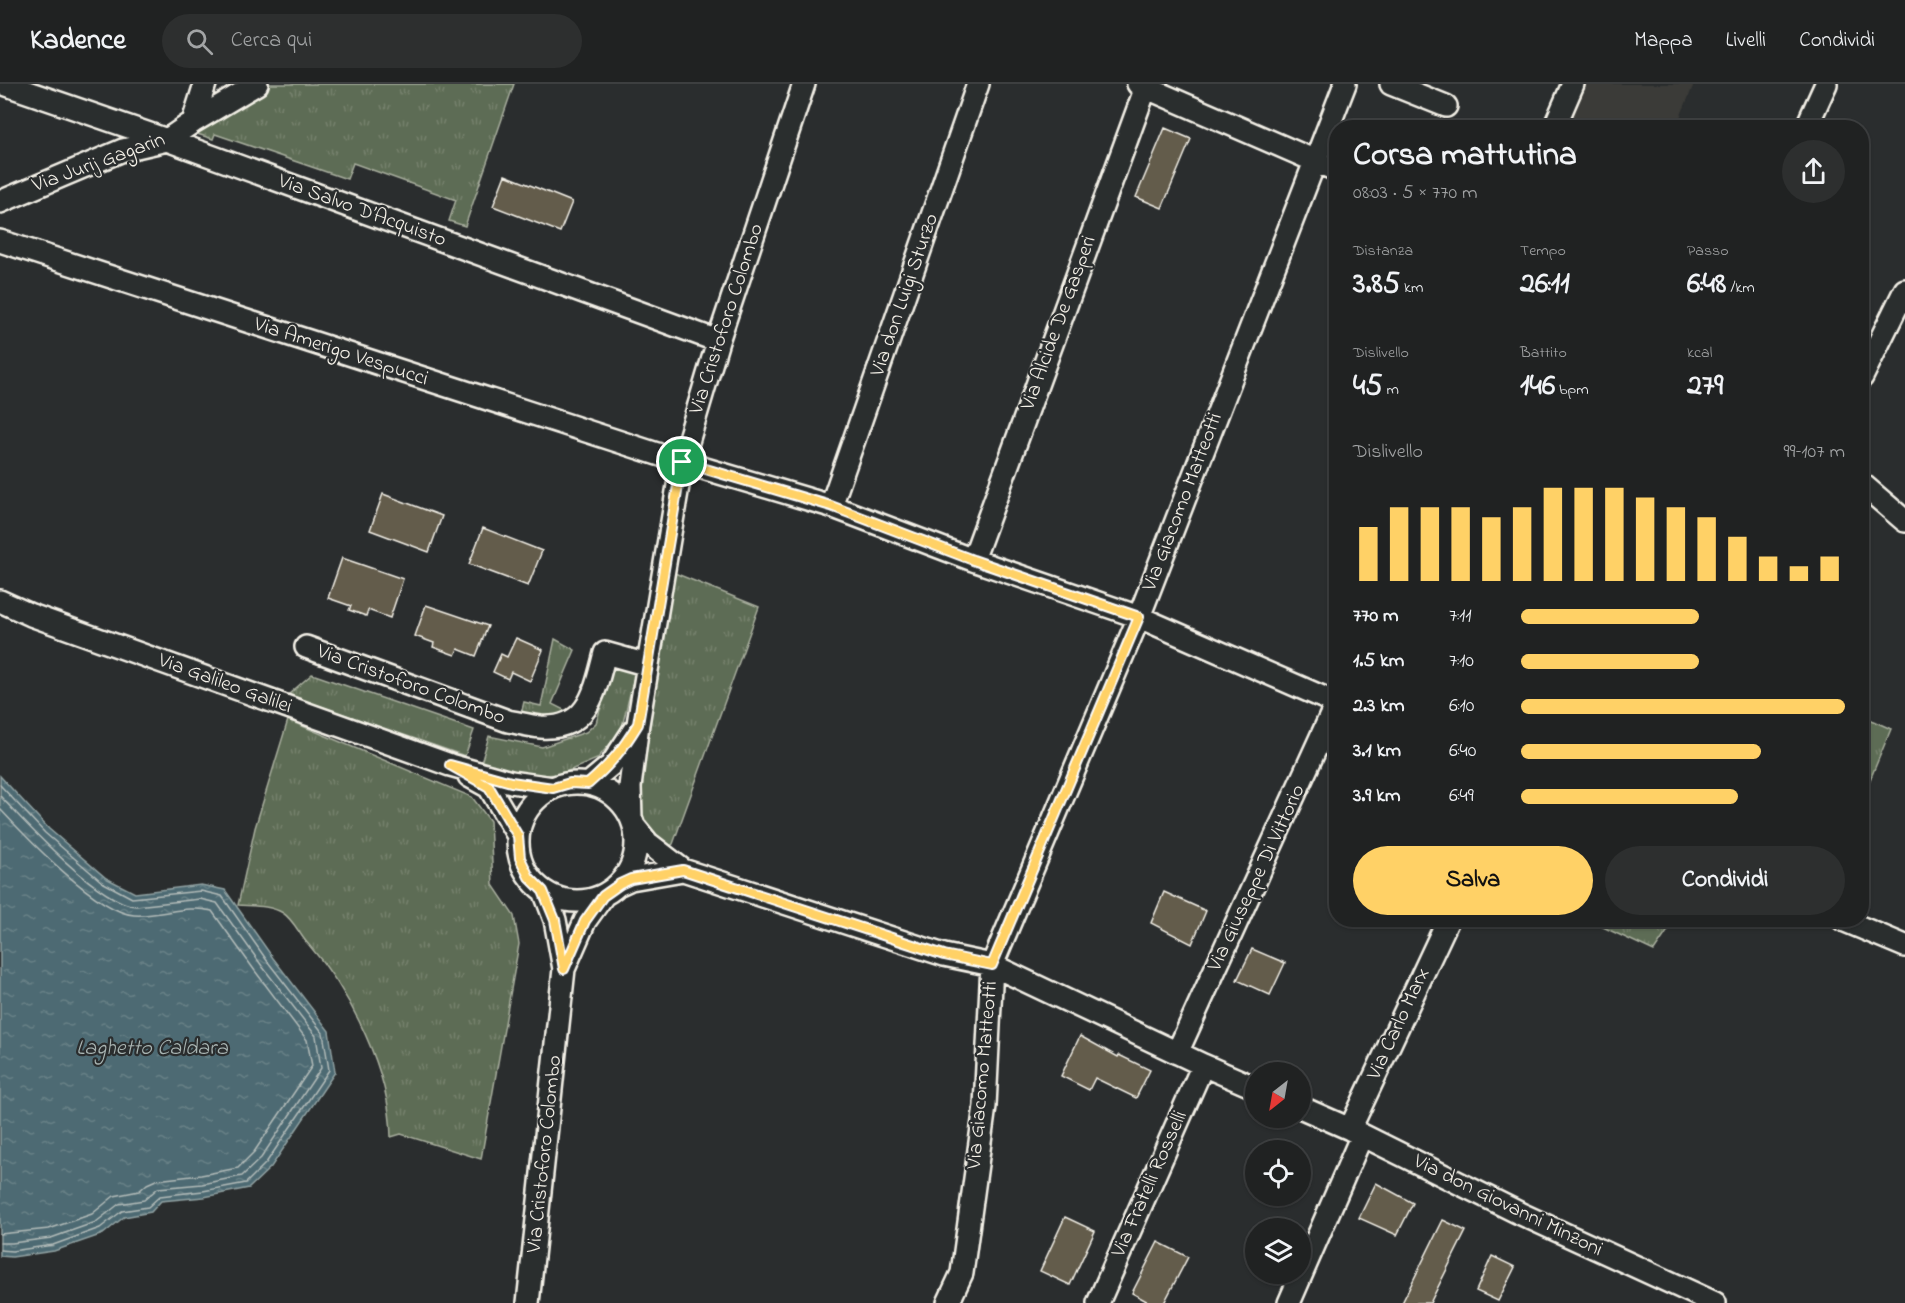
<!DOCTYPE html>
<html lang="it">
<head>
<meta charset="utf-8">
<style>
  :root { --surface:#202222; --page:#2d2f2f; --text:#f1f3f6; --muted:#a2a4a5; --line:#3d3f40; --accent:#ffd166 }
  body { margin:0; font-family:"Indie Flower",sans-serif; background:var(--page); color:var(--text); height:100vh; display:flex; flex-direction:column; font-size:22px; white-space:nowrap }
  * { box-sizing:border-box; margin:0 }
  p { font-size:20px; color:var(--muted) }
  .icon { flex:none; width:33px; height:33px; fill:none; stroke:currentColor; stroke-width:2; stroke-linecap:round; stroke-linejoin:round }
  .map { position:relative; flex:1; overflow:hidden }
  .sheet { position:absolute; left:1329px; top:36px; width:540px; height:807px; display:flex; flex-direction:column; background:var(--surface); border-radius:24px; box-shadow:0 2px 4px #0004,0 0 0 2px var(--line) }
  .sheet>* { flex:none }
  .needle { width:39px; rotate:211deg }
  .tools { position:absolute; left:1245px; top:978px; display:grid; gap:12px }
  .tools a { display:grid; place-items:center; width:66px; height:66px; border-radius:50%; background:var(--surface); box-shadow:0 2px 4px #0004,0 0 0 2px var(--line); font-size:30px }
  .pin { position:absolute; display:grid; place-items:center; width:51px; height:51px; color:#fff; margin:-26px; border:3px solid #fff; border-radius:50%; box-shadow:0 2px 6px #0007 }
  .round { display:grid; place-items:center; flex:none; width:63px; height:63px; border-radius:32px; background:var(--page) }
  .summary { display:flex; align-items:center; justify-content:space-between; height:102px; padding:0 24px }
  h1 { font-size:33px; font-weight:700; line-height:45px }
  .stats { display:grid; grid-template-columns:repeat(3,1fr); gap:9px; height:102px; padding:6px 24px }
  .stats div { display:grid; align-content:center }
  .stats b { font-size:30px; font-weight:700 }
  .stats small { font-size:16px; font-weight:400 }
  .stats p { font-size:16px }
  .chart { height:168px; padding:12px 24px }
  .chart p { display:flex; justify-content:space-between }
  .chart svg { width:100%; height:108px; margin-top:6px; stroke:var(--accent); stroke-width:6 }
  .action { display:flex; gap:12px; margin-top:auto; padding:12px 24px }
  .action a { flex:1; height:69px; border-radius:36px; background:var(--accent); color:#111; font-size:24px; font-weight:700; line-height:69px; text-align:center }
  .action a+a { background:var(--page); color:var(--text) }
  ul { padding:0 24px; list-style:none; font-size:20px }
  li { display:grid; grid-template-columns:96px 72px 1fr; align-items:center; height:45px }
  li i { height:15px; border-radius:8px; background:var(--accent) }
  header { display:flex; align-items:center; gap:36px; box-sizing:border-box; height:84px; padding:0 30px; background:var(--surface); border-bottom:2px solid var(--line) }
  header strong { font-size:28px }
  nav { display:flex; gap:33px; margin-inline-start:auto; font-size:21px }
  .search { width:420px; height:54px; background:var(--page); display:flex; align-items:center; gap:15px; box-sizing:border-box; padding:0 21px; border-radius:33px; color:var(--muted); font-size:22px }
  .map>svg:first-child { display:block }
</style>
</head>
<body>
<header>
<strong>Kadence</strong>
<div class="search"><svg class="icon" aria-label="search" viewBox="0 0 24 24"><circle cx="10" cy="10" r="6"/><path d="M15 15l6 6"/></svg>Cerca qui</div>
<nav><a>Mappa</a><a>Livelli</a><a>Condividi</a></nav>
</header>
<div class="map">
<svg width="1905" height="1219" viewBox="0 0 1905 1219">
  <defs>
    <pattern id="grass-tufts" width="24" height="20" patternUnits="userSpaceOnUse" patternTransform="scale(1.5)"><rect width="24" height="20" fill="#5d6c54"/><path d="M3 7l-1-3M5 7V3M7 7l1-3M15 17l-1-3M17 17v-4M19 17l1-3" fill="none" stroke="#75816d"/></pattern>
    <pattern id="water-ripples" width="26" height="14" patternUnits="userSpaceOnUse" patternTransform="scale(1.5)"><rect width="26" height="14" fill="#4e6b73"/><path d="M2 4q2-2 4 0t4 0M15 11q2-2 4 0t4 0" fill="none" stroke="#688187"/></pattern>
  </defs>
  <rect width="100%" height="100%" fill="#2a2d2e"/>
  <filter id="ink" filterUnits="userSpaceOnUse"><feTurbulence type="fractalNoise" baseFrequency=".0167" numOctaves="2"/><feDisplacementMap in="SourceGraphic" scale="12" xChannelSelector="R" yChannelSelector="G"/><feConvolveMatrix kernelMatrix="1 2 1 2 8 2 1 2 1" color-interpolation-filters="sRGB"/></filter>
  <g filter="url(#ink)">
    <path fill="#3b3b37" d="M1585,0H1694L1676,43H1566Z"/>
    <path fill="url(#grass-tufts)" stroke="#a8ae9e" stroke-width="1.5" d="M270,0H514L465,142L449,137L456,116L353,79L347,95L215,50L213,55L191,48Z
      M667,486L759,523L673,760L667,764L638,735L635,698Z
      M555,555L575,566L552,620L568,628L565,632L520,634L524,618L541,622Z
      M613,583L635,589L621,647L597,675L561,690L528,692L481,679L489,652L542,663L586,648L596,639Z
      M312,590L474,646L465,672L288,611Z
      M1862,632L1891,645L1862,715Z
      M288,636L472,713L490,737L493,801L514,832L519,860L481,1075L401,1050L391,1053C390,988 351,909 309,861C300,852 294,836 283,829C270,821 253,822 238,821L255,744Z
      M1588,836H1675L1654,867Z"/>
    <path fill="url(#water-ripples)" stroke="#90a1a2" stroke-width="1.5" d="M0,692L49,745L106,794L135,809L201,801L225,806L273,874L329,947L335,988L271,1083L249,1104L204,1113L161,1117L151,1128L124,1133L103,1150L54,1167L12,1173L0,1172Z"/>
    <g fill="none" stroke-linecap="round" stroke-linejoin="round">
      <path stroke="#b2bbb9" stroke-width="1.5" d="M0,701L45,749L102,798L132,814L201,807L222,812L268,878L323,949L329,986L266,1079L246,1099L203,1107L160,1112L148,1123L122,1127L100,1144L53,1161L12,1167L0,1166
        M0,712C26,740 99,819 136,822L200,815L217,819L262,882L316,952L321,984L261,1074L242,1092L202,1100L158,1104L144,1116L119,1120L96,1138L51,1154L12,1159H0
        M0,725C25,752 98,829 134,831C160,833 186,820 212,827L255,887L307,956L312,982L254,1068L238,1084L201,1091L156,1096L147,1100L139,1107L114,1112L92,1130L49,1145L0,1150"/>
    </g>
    <path fill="#645c4c" stroke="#f4f1e8" stroke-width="1.5" d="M1165,44L1191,55L1162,124L1136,113Z
      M505,91L572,118L560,148L493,122Z
      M383,410L442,432L429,468L370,446Z
      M483,444L542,467L528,502L469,480Z
      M342,474L403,495L390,534L368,526L366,532L349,526L351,522L328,514Z
      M426,521L488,542L476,572L458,565L455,571L433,563L434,559L415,552Z
      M516,554L543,566L530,597L511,588L508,595L493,588L501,570L507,573Z
      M1164,808L1206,827L1192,860L1151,839Z
      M1252,865L1285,879L1270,911L1237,896Z
      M1080,952L1118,973L1119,971L1150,986L1136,1014L1095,994L1089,1006L1061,992Z
      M1376,1099L1413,1119L1397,1151L1359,1134Z
      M1065,1133L1095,1147L1070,1201L1040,1187Z
      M1443,1136L1466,1147L1430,1219H1402Z
      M1158,1158L1188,1173L1164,1219H1150L1132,1209Z
      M1492,1172L1515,1183L1498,1217L1476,1207Z"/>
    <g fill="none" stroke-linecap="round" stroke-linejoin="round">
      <defs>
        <path id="minor" d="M4,0L167,56L718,257
          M1138,0L1336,86
          M1391,0L1446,22
          M193,38L205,0
          M1554,44L1573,0
          M1806,44L1826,0
          M0,118L123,66L167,56L193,38L257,0
          M0,157L682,378L831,422L973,476L1139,533L1336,619
          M1862,293L1905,206
          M1862,400L1905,437
          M831,422L978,0
          M973,476L1146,3
          M0,517L31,531L450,681L511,698L553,704
          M306,563L508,637C519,639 530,642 541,643C589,646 595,607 605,569L648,581
          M469,692L489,703L518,752
          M518 758a59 59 0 1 1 118 0a59 59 0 1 1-118 0Z
          M588,700L611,681L634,646
          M631,734L630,703L638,640L682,378L718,257L804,0
          M635,743L648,759L683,786L944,871L992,881L1203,981L1256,1004
          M620,800L631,795L683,786
          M1843,836L1905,862
          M564,885L585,837L603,812
          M1177,969L1336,620
          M1300,1023L1350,1045L1519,1129L1715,1219
          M1350,1045L1448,836
          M528,1219L564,885L555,836L544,807
          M948,1219L962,1189L985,1022L992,881L1139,533L1345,0
          M1098,1219L1203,981
          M1289,1219L1362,1051"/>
      </defs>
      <use href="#minor" stroke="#f4f1e8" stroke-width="26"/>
      <use href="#minor" stroke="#2a2d2e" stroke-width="21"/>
    </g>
  </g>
  <g fill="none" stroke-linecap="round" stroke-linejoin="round" filter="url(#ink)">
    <defs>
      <path id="route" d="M682,378L831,422L973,476L1139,533L992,881L944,871L683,786L631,795L620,800L603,812L585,837L564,885L555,836L543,807L529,793L520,774L518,752L489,703L450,681L511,698L553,704L570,699L588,700C611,680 622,666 638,640Z"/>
    </defs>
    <use href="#route" stroke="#fff" stroke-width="12"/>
    <use href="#route" stroke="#ffd166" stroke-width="8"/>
  </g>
  <g text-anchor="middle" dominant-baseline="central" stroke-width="4.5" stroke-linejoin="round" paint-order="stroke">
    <g font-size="21" fill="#f4f1e8" stroke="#2a2d2e">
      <text transform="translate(99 79) rotate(-20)">Via Jurij Gagarin</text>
      <text transform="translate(362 127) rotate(20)">Via Salvo D’Acquisto</text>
      <text transform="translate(905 211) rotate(-71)">Via don Luigi Sturzo</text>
      <text transform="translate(727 235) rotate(-72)">Via Cristoforo Colombo</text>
      <text transform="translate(1059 239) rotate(-70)">Via Alcide De Gasperi</text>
      <text transform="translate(341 268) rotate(18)">Via Amerigo Vespucci</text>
      <text transform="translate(1183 418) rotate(-69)">Via Giacomo Matteotti</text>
      <text transform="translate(225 600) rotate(20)">Via Galileo Galilei</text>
      <text transform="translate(411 601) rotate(20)">Via Cristoforo Colombo</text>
      <text transform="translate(1257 794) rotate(-65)">Via Giuseppe Di Vittorio</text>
      <text transform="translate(1399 940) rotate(-65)">Via Carlo Marx</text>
      <text transform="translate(983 991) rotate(-85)">Via Giacomo Matteotti</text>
      <text transform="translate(545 1070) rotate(-84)">Via Cristoforo Colombo</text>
      <text transform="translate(1150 1100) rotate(-66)">Via Fratelli Rosselli</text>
      <text transform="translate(1508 1122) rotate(26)">Via don Giovanni Minzoni</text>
    </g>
    <g font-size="22" font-style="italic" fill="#a9b5b3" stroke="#2a2d2e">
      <text x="152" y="965">Laghetto Caldara</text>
    </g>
  </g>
</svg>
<div class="tools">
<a><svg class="needle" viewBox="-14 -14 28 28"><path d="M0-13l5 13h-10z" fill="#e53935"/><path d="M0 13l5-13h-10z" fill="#a2a4a5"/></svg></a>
<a><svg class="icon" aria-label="locate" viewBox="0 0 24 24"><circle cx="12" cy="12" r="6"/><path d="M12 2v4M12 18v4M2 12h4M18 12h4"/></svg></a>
<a><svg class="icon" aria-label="layers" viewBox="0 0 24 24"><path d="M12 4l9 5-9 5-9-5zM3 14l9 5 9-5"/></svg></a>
</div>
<div class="pin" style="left:682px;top:378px;background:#1e9e55"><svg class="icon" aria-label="arrive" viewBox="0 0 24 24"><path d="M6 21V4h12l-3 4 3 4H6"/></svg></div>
<section class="sheet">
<div class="summary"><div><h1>Corsa mattutina</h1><p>08:03 · 5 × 770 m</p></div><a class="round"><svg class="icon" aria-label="share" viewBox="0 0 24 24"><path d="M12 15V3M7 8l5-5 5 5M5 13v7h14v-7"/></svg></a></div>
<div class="stats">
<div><p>Distanza</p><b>3.85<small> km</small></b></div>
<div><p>Tempo</p><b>26:11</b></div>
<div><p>Passo</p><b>6:48<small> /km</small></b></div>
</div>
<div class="stats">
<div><p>Dislivello</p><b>45<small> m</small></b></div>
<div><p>Battito</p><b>146<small> bpm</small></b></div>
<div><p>kcal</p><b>279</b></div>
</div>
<div class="chart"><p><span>Dislivello</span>99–107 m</p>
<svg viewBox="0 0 160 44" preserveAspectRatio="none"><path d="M5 44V22M15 44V14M25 44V14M35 44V14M45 44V18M55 44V14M65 44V6M75 44V6M85 44V6M95 44V10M105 44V14M115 44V18M125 44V26M135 44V34M145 44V38M155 44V34"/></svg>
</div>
<ul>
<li><b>770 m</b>7:11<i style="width:55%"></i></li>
<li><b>1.5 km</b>7:10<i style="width:55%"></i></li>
<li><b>2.3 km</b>6:10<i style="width:100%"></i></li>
<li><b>3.1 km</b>6:40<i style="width:74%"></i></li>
<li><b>3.9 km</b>6:49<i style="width:67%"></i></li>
</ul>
<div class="action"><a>Salva</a><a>Condividi</a></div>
</section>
</div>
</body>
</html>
